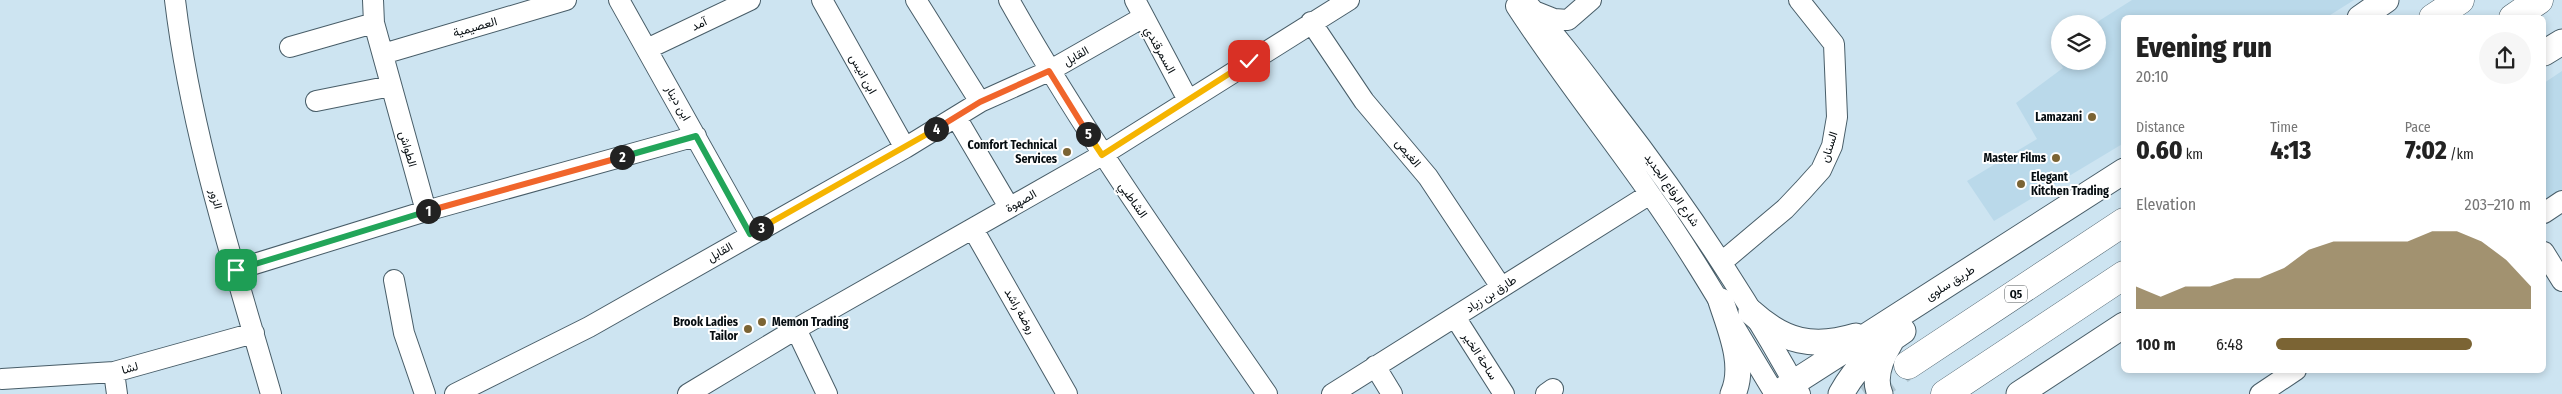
<!DOCTYPE html>
<html lang="en">
<head>
<meta charset="utf-8">
<style>
  :root { --surface:#fff; --page:#f6f6f6; --text:#222; --muted:#767676; --accent:#7b6434 }
  body { margin:0; font-family:"Fira Sans Condensed",Vazirmatn,sans-serif; background:var(--page); color:var(--text); height:100vh; display:flex; flex-direction:column; font-size:19px; white-space:nowrap }
  * { box-sizing:border-box; margin:0 }
  p { font-size:16px; color:var(--muted) }
  .icon { flex:none; width:28px; height:28px; fill:none; stroke:currentColor; stroke-width:2; stroke-linecap:round; stroke-linejoin:round }
  .map { position:relative; flex:1; overflow:hidden }
  .side { position:absolute; left:2121px; top:15px; width:425px; height:358px; display:flex; flex-direction:column; background:var(--surface); border-radius:8px; box-shadow:0 2px 8px #0003 }
  .side>* { flex:none }
  .tools { position:absolute; left:2051px; top:15px; display:grid; gap:10px }
  .tools a { display:grid; place-items:center; width:55px; height:55px; border-radius:50%; background:var(--surface); box-shadow:0 2px 8px #0003; font-size:25px }
  .pin { position:absolute; display:grid; place-items:center; width:42px; height:42px; color:#fff; margin:-21px; border-radius:10px; box-shadow:0 2px 8px #0006 }
  .km { position:absolute; width:25px; height:25px; margin:-12px; border-radius:50%; background:#222; color:#fff; font-size:14px; line-height:25px; text-align:center }
  .round { display:grid; place-items:center; flex:none; width:52px; height:52px; border-radius:26px; background:var(--page) }
  .overview { display:flex; align-items:center; justify-content:space-between; height:85px; padding:0 15px }
  h1 { font-size:28px; font-weight:800; line-height:38px }
  .stats { display:grid; grid-template-columns:repeat(3,1fr); gap:8px; height:85px; padding:5px 15px }
  .stats div { display:grid; align-content:center }
  .stats b { font-size:25px; font-weight:800 }
  .stats small { font-size:14px; font-weight:400 }
  .stats p { font-size:14px }
  .chart { height:140px; padding:10px 15px }
  .chart p { display:flex; justify-content:space-between }
  .chart svg { width:100%; height:90px; margin-top:5px; fill:var(--accent); opacity:.7 }
  ul { padding:0 15px; list-style:none; font-size:16px }
  li { display:grid; grid-template-columns:80px 60px 1fr; align-items:center; height:38px }
  li i { height:12px; border-radius:6px; background:var(--accent) }
  .map>svg:first-child { display:block }
</style>
</head>
<body>
<div class="map">
<svg width="2562" height="394" viewBox="0 0 2562 394">
  <rect width="100%" height="100%" fill="#cde4f1"/>
  <path fill="#bad9ea" d="M2132,0H2354L2327,17L2124,18V143L1994,221L1967,181L2037,139L2016,103L2063,68L2053,49L2060,45V61H2098V24H2094Z
    M2562,71V192L2544,203V83Z"/>
  <g fill="none" stroke-linecap="round" stroke-linejoin="round">
    <path stroke="#afc4cf" stroke-width="28" stroke-dasharray="28 14" stroke-linecap="butt" d="M1865,394L1908,365"/>
    <defs>
      <path id="minor" d="M175,0C191,134 234,265 271,394
        M373,0L374,23L426,211
        M619,0L750,234
        M822,0L905,148
        M916,0L980,102
        M1009,0C1086,137 1178,265 1267,394
        M1135,0L1188,100
        M1524,0C1556,34 1584,72 1612,109C1682,199 1745,294 1800,394
        M1516,6C1558,71 1606,131 1650,194C1696,259 1734,327 1775,394
        M1534,11L1554,19L1568,20L1591,0
        M1311,22L1364,101L1428,177L1501,287
        M290,47L374,23
        M647,49L750,0
        M383,54L566,0
        M316,101L391,86
        M956,117L1009,207
        M2544,213L2562,201
        M973,229L1067,394
        M2544,252L2562,281
        M1722,262L1785,209L1803,190L1821,170L1832,146L1837,117L1834,44L1799,0
        M235,270L426,211L696,136
        M394,280L404,333L425,394
        M1455,317L1504,394
        M796,329L827,394
        M1375,366L1392,394
        M114,372L117,394
        M2,379L114,372L254,333
        M455,394L589,327L905,148L980,102L1049,71L1142,18
        M688,394L796,329L1102,155L1349,0
        M1332,394L1650,194
        M1546,394L1553,389
        M2260,394L2296,370"/>
      <path id="major" d="M2360,18L2386,0
        M2544,53L2562,42
        M1721,301C1730,329 1746,365 1733,394
        M1751,312C1784,342 1813,349 1856,336
        M1776,394L2124,171
        M1841,394C1857,365 1876,349 1903,331
        M1880,394C1872,376 1882,356 1891,341
        M2019,394L2124,325"/>
      <path id="highway" d="M2433,18L2460,0
        M2513,18L2539,0
        M1908,365L2124,222
        M1945,394L2124,275"/>
    </defs>
    <use href="#minor" stroke="#485d68" stroke-width="22"/>
    <use href="#major" stroke="#485d68" stroke-width="27"/>
    <use href="#highway" stroke="#485d68" stroke-width="29"/>
    <use href="#minor" stroke="#fff" stroke-width="20"/>
    <use href="#major" stroke="#fff" stroke-width="25"/>
    <use href="#highway" stroke="#fff" stroke-width="28"/>
  </g>
  <g fill="none" stroke-linecap="round" stroke-linejoin="round">
    <defs>
      <path id="split-1" d="M236,270L428,211"/>
      <path id="split-2" d="M428,211L622,157"/>
      <path id="split-3" d="M622,157L696,136L750,234L761,228"/>
      <path id="split-4" d="M761,228L936,129"/>
      <path id="split-5" d="M936,129L980,102L1049,71L1088,134"/>
      <path id="split-6" d="M1088,134L1102,155L1249,61"/>
    </defs>
    <use href="#split-1" stroke="#fff" stroke-width="10"/>
    <use href="#split-2" stroke="#fff" stroke-width="10"/>
    <use href="#split-3" stroke="#fff" stroke-width="10"/>
    <use href="#split-4" stroke="#fff" stroke-width="10"/>
    <use href="#split-5" stroke="#fff" stroke-width="10"/>
    <use href="#split-6" stroke="#fff" stroke-width="10"/>
    <use href="#split-1" stroke="#22a559" stroke-width="6"/>
    <use href="#split-2" stroke="#f0652b" stroke-width="6"/>
    <use href="#split-3" stroke="#22a559" stroke-width="6"/>
    <use href="#split-4" stroke="#f5b400" stroke-width="6"/>
    <use href="#split-5" stroke="#f0652b" stroke-width="6"/>
    <use href="#split-6" stroke="#f5b400" stroke-width="6"/>
  </g>
  <g fill="#7b6434" stroke="#fff" stroke-width="2">
    <circle cx="2092" cy="117" r="5"/>
    <circle cx="1067" cy="152" r="5"/>
    <circle cx="2056" cy="158" r="5"/>
    <circle cx="2021" cy="184" r="5"/>
    <circle cx="762" cy="322" r="5"/>
    <circle cx="748" cy="329" r="5"/>
  </g>
  <g text-anchor="middle" dominant-baseline="central" stroke-width="4" stroke-linejoin="round" paint-order="stroke">
    <rect fill="#fff" stroke="#515658" stroke-width="1" x="2005" y="285.5" width="22" height="17" rx="4"/>
    <g font-size="11" font-weight="bold" fill="#060d11">
      <text x="2016" y="294">Q5</text>
    </g>
    <g font-size="12" fill="#060d11" stroke="#fff">
      <text transform="translate(699 24) rotate(-25)">آمد</text>
      <text transform="translate(475 27) rotate(-16)">العصيمية</text>
      <text transform="translate(1160 50) rotate(61)">السمرقندي</text>
      <text transform="translate(1076 56) rotate(-30)">القابل</text>
      <text transform="translate(863 74) rotate(61)">ابن انيس</text>
      <text transform="translate(678 103) rotate(60)">ابن دينار</text>
      <text transform="translate(1829 147) rotate(-72)">السنان</text>
      <text transform="translate(408 149) rotate(74)">الطواش</text>
      <text transform="translate(1408 153) rotate(50)">الغيص</text>
      <text transform="translate(1672 190) rotate(55)">شارع الرفاع الجديد</text>
      <text transform="translate(216 199) rotate(75)">الزور</text>
      <text transform="translate(1133 200) rotate(55)">الشاطبي</text>
      <text transform="translate(1021 201) rotate(-30)">الصهوة</text>
      <text transform="translate(720 252) rotate(-30)">القابل</text>
      <text transform="translate(1950 283) rotate(-32)">طريق سلوى</text>
      <text transform="translate(1491 294) rotate(-33)">طارق بن زياد</text>
      <text transform="translate(1020 311) rotate(60)">روضة راشد</text>
      <text transform="translate(1480 356) rotate(57)">ساحة الخير</text>
      <text transform="translate(130 368) rotate(-16)">لشا</text>
    </g>
    <g font-size="12" font-weight="bold" fill="#060d11" stroke="#fff" text-anchor="end">
      <text x="2082" y="117">Lamazani</text>
      <text x="1057" y="145">Comfort Technical<tspan x="1057" dy="14">Services</tspan></text>
      <text x="2046" y="158">Master Films</text>
      <text x="2031" y="177" text-anchor="start">Elegant<tspan x="2031" dy="14">Kitchen Trading</tspan></text>
      <text x="738" y="322">Brook Ladies<tspan x="738" dy="14">Tailor</tspan></text>
      <text x="772" y="322" text-anchor="start">Memon Trading</text>
    </g>
  </g>
</svg>
<div class="tools">
<a><svg class="icon" aria-label="layers" viewBox="0 0 24 24"><path d="M12 4l9 5-9 5-9-5zM3 14l9 5 9-5"/></svg></a>
</div>
<div class="pin" style="left:236px;top:270px;background:#1e9e55"><svg class="icon" aria-label="arrive" viewBox="0 0 24 24"><path d="M6 21V4h12l-3 4 3 4H6"/></svg></div>
<div class="pin" style="left:1249px;top:61px;background:#d93025"><svg class="icon" aria-label="check" viewBox="0 0 24 24"><path d="M5 12l5 5 9-10"/></svg></div>
<b class="km" style="left:428px;top:211px">1</b>
<b class="km" style="left:622px;top:157px">2</b>
<b class="km" style="left:761px;top:228px">3</b>
<b class="km" style="left:936px;top:129px">4</b>
<b class="km" style="left:1088px;top:134px">5</b>
<section class="side">
<div class="overview"><div><h1>Evening run</h1><p>20:10</p></div><a class="round"><svg class="icon" aria-label="share" viewBox="0 0 24 24"><path d="M12 15V3M7 8l5-5 5 5M5 13v7h14v-7"/></svg></a></div>
<div class="stats">
<div><p>Distance</p><b>0.60<small> km</small></b></div>
<div><p>Time</p><b>4:13</b></div>
<div><p>Pace</p><b>7:02<small> /km</small></b></div>
</div>
<div class="chart"><p><span>Elevation</span>203–210 m</p>
<svg viewBox="0 0 160 44" preserveAspectRatio="none"><path d="M0 44V33L10 38L20 33L30 33L40 29L50 29L60 24L70 15L80 11L90 11L100 11L110 11L120 6L130 6L140 11L150 20L160 33V44z"/></svg>
</div>
<ul>
<li><b>100 m</b>6:48<i style="width:77%"></i></li>
</ul>
</section>
</div>
</body>
</html>
